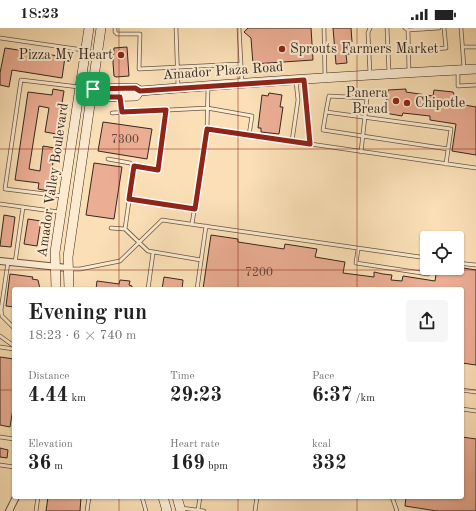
<!DOCTYPE html>
<html lang="en">
<head>
<meta charset="utf-8">
<style>
  :root { --surface:#fff; --page:#f6f6f6; --text:#222; --muted:#767676 }
  body { margin:0; font-family:"Old Standard TT",serif; background:var(--page); color:var(--text); height:100vh; display:flex; flex-direction:column; font-size:15px; white-space:nowrap }
  * { box-sizing:border-box; margin:0 }
  p { font-size:13px; color:var(--muted) }
  .icon { flex:none; width:22px; height:22px; fill:none; stroke:currentColor; stroke-width:2; stroke-linecap:round; stroke-linejoin:round }
  .map { position:relative; flex:1; overflow:hidden }
  .details { position:absolute; left:12px; top:259px; width:452px; height:212px; display:flex; flex-direction:column; background:var(--surface); border-radius:4px; box-shadow:0 1px 3px #0004 }
  .details>* { flex:none }
  .controls { position:absolute; left:420px; top:203px; display:grid; gap:8px }
  .controls a { display:grid; place-items:center; width:44px; height:44px; border-radius:4px; background:var(--surface); box-shadow:0 1px 3px #0004; font-size:20px }
  .pin { position:absolute; display:grid; place-items:center; width:34px; height:34px; color:#fff; margin:-17px; border-radius:8px; box-shadow:0 2px 6px #0006 }
  .round { display:grid; place-items:center; flex:none; width:42px; height:42px; border-radius:4px; background:var(--page) }
  .overview { display:flex; align-items:center; justify-content:space-between; height:68px; padding:0 16px }
  h1 { font-size:22px; font-weight:700; line-height:30px }
  .stats { display:grid; grid-template-columns:repeat(3,1fr); gap:6px; height:68px; padding:4px 16px }
  .stats div { display:grid; align-content:center }
  .stats b { font-size:20px; font-weight:700 }
  .stats small { font-size:11px; font-weight:400 }
  .stats p { font-size:11px }
  .status { display:flex; justify-content:space-between; align-items:center; height:28px; padding:0 20px; background:var(--surface); direction:ltr }
  .status svg { height:11px; fill:currentColor }
  .map>svg:first-child { display:block }
</style>
</head>
<body>
<div class="status"><b>18:23</b><svg viewBox="0 0 49 12"><path d="M0 12V9h3v3zM5 12V6h3v6zM10 12V3h3v9zM15 12V0h3v12zM26 1h20v11H26zM47 4h2v5h-2z"/></svg></div>
<div class="map">
<svg width="476" height="483" viewBox="0 0 476 483">
  <rect width="100%" height="100%" fill="#fbe0b7"/>
  <filter id="stains"><feTurbulence type="fractalNoise" baseFrequency=".005" numOctaves="4"/><feColorMatrix values="0 0 0 0 .2 0 0 0 0 .09 0 0 0 0 .02 0 0 0 .5 -.17"/></filter>
  <radialGradient id="worn" r=".72"><stop offset=".6" stop-color="#630" stop-opacity="0"/><stop offset="1" stop-color="#630" stop-opacity=".3"/></radialGradient>
  <path fill="#ebad94" stroke="#36281f" d="M248,0H311L313,32L253,36L251,10L244,4Z
    M333,0H351L352,14H349L350,26H346L347,35L336,36Z
    M127,19L129,48L116,49L114,48L113,35L114,20Z
    M5,20L65,29L62,50L12,42L9,59L0,57V45Z
    M53,61L64,63L57,106L45,104L49,80L39,78L29,141L40,143L43,118L55,120L49,163L38,161L39,155L15,152L28,64L52,67Z
    M406,61V64L433,68L434,62L453,64L454,66L453,75L476,79V127L452,123L456,96L430,92V88L403,85L402,88L385,85L388,62Z
    M269,65L282,67L280,79H283L279,106L261,104V100H258L262,67L268,68Z
    M103,94L152,101L147,131L98,123Z
    M94,135L122,139L114,191L86,187Z
    M4,187L15,189L11,219L0,218Z
    M28,191L41,193L37,218L24,216Z
    M211,207L238,211V214L284,221L285,216L317,221L315,229L345,234L343,245L374,249V244L383,246L392,247L391,252L402,253L403,248L435,253L437,240L457,239L476,242V337L462,335V261H203Z
    M10,246L33,249L32,251L38,252L40,261H14V279L6,278Z
    M164,249L183,252L182,261H162Z
    M120,252L130,253L129,257L132,258V261H96L97,253L119,256Z
    M0,329L14,331V374L10,399L0,397Z
    M462,409L476,411V483H437L405,478L406,469H462Z
    M0,420L8,422L7,430L0,429Z
    M48,469H81L80,483H46Z"/>
  <g fill="none" stroke-linecap="round" stroke-linejoin="round">
    <defs>
      <path id="lane" d="M115,0V4L117,6H140L139,41L241,36
        M176,0L178,58
        M239,0L242,54
        M324,0L325,48
        M387,0L389,44
        M405,0L408,2L409,43
        M461,0L464,40
        M408,2L439,0
        M0,10L83,22
        M463,19H476
        M408,23L446,20L444,0
        M458,44V58L476,57
        M370,46L368,5L370,0
        M304,52L310,116
        M121,70L122,84
        M166,82L158,142L134,138L125,201L148,223L201,232
        M326,84L329,68L367,70L361,124
        M112,85L207,80L252,88L249,107
        M207,101L476,140
        M292,113L298,72L296,53
        M108,131L130,135L134,138
        M446,136L451,101L326,84L323,102L448,121
        M62,168L5,161L21,52L79,59
        M129,171L195,181
        M0,176L59,184
        M192,196L207,101L208,59
        M111,200L125,201
        M358,221L356,235L428,246L429,240
        M8,234L1,282L2,288L14,300
        M15,235L23,179
        M457,235L476,237
        M70,241H80L120,233L162,192L427,230
        M148,261L153,225
        M197,261L206,198
        M0,308L14,318
        M0,319L14,321
        M462,362L476,364
        M462,381L476,383
        M0,409L14,411
        M0,437L14,439
        M142,469L146,483
        M392,469L397,483
        M181,480L204,483
        M198,482L200,469
        M36,483L38,469
        M87,483L89,469
        M255,483L257,469"/>
      <path id="street" d="M0,233L68,240
        M9,483L16,469"/>
      <path id="secondary" d="M80,59L93,61L135,60L140,63C252,54 364,47 476,41
        M93,61L104,69L136,68L140,63
        M56,261L55,224L89,0
        M69,261L68,229L101,0
        M163,469L167,483
        M177,469L181,483"/>
    </defs>
    <use href="#lane" stroke="#675645" stroke-width="4.5"/>
    <use href="#street" stroke="#675645" stroke-width="8"/>
    <use href="#secondary" stroke="#36281f" stroke-width="10"/>
    <use href="#lane" stroke="#fcebd0" stroke-width="3"/>
    <use href="#street" stroke="#fcebd0" stroke-width="6"/>
    <use href="#secondary" stroke="#fcebd0" stroke-width="9"/>
  </g>
  <g fill="none" stroke-linecap="round" stroke-linejoin="round">
    <defs>
      <path id="route" d="M304,52L310,116L207,101L195,181L129,171L134,138L158,142L166,82L122,84L120,69H104L93,61L135,60L140,63Z"/>
    </defs>
    <use href="#route" stroke="#fff" stroke-width="8"/>
    <use href="#route" stroke="#8f2418" stroke-width="5"/>
  </g>
  <path fill="none" stroke="#8f2418" stroke-width="1" stroke-opacity="0.55" d="M119,0V261M238,0V261M357,0V261M0,121H476M0,242H476M0,362H14M462,362H476M119,469V483M238,469V483M357,469V483"/>
  <g fill="#8f2418" stroke="#fcebd0" stroke-width="1.5">
    <circle cx="282" cy="21" r="4"/>
    <circle cx="121" cy="27" r="4"/>
    <circle cx="396" cy="73" r="4"/>
    <circle cx="407" cy="75" r="4"/>
  </g>
  <g text-anchor="middle" dominant-baseline="central" stroke-width="4" stroke-linejoin="round" paint-order="stroke">
    <g font-size="12" fill="#63493c">
      <text x="125" y="112">7300</text>
      <text x="259" y="245">7200</text>
    </g>
    <g font-size="14" fill="#36281f" stroke="#fcebd0" text-anchor="start">
      <text x="290" y="21">Sprouts Farmers Market</text>
      <text x="113" y="27" text-anchor="end">Pizza My Heart</text>
      <text x="388" y="65" text-anchor="end">Panera<tspan x="388" dy="16">Bread</tspan></text>
      <text x="415" y="75">Chipotle</text>
    </g>
    <g font-size="14" fill="#36281f" stroke="#fcebd0">
      <text transform="translate(223 43) rotate(-4)">Amador Plaza Road</text>
      <text transform="translate(53 152) rotate(-82)">Amador Valley Boulevard</text>
    </g>
  </g>
  <rect width="100%" height="100%" filter="url(#stains)"/>
  <rect width="100%" height="100%" fill="url(#worn)"/>
</svg>
<div class="controls">
<a><svg class="icon" aria-label="locate" viewBox="0 0 24 24"><circle cx="12" cy="12" r="6"/><path d="M12 2v4M12 18v4M2 12h4M18 12h4"/></svg></a>
</div>
<div class="pin" style="left:93px;top:61px;background:#1e9e55"><svg class="icon" aria-label="arrive" viewBox="0 0 24 24"><path d="M6 21V4h12l-3 4 3 4H6"/></svg></div>
<section class="details">
<div class="overview"><div><h1>Evening run</h1><p>18:23 · 6 × 740 m</p></div><a class="round"><svg class="icon" aria-label="share" viewBox="0 0 24 24"><path d="M12 15V3M7 8l5-5 5 5M5 13v7h14v-7"/></svg></a></div>
<div class="stats">
<div><p>Distance</p><b>4.44<small> km</small></b></div>
<div><p>Time</p><b>29:23</b></div>
<div><p>Pace</p><b>6:37<small> /km</small></b></div>
</div>
<div class="stats">
<div><p>Elevation</p><b>36<small> m</small></b></div>
<div><p>Heart rate</p><b>169<small> bpm</small></b></div>
<div><p>kcal</p><b>332</b></div>
</div>
</section>
</div>
</body>
</html>
